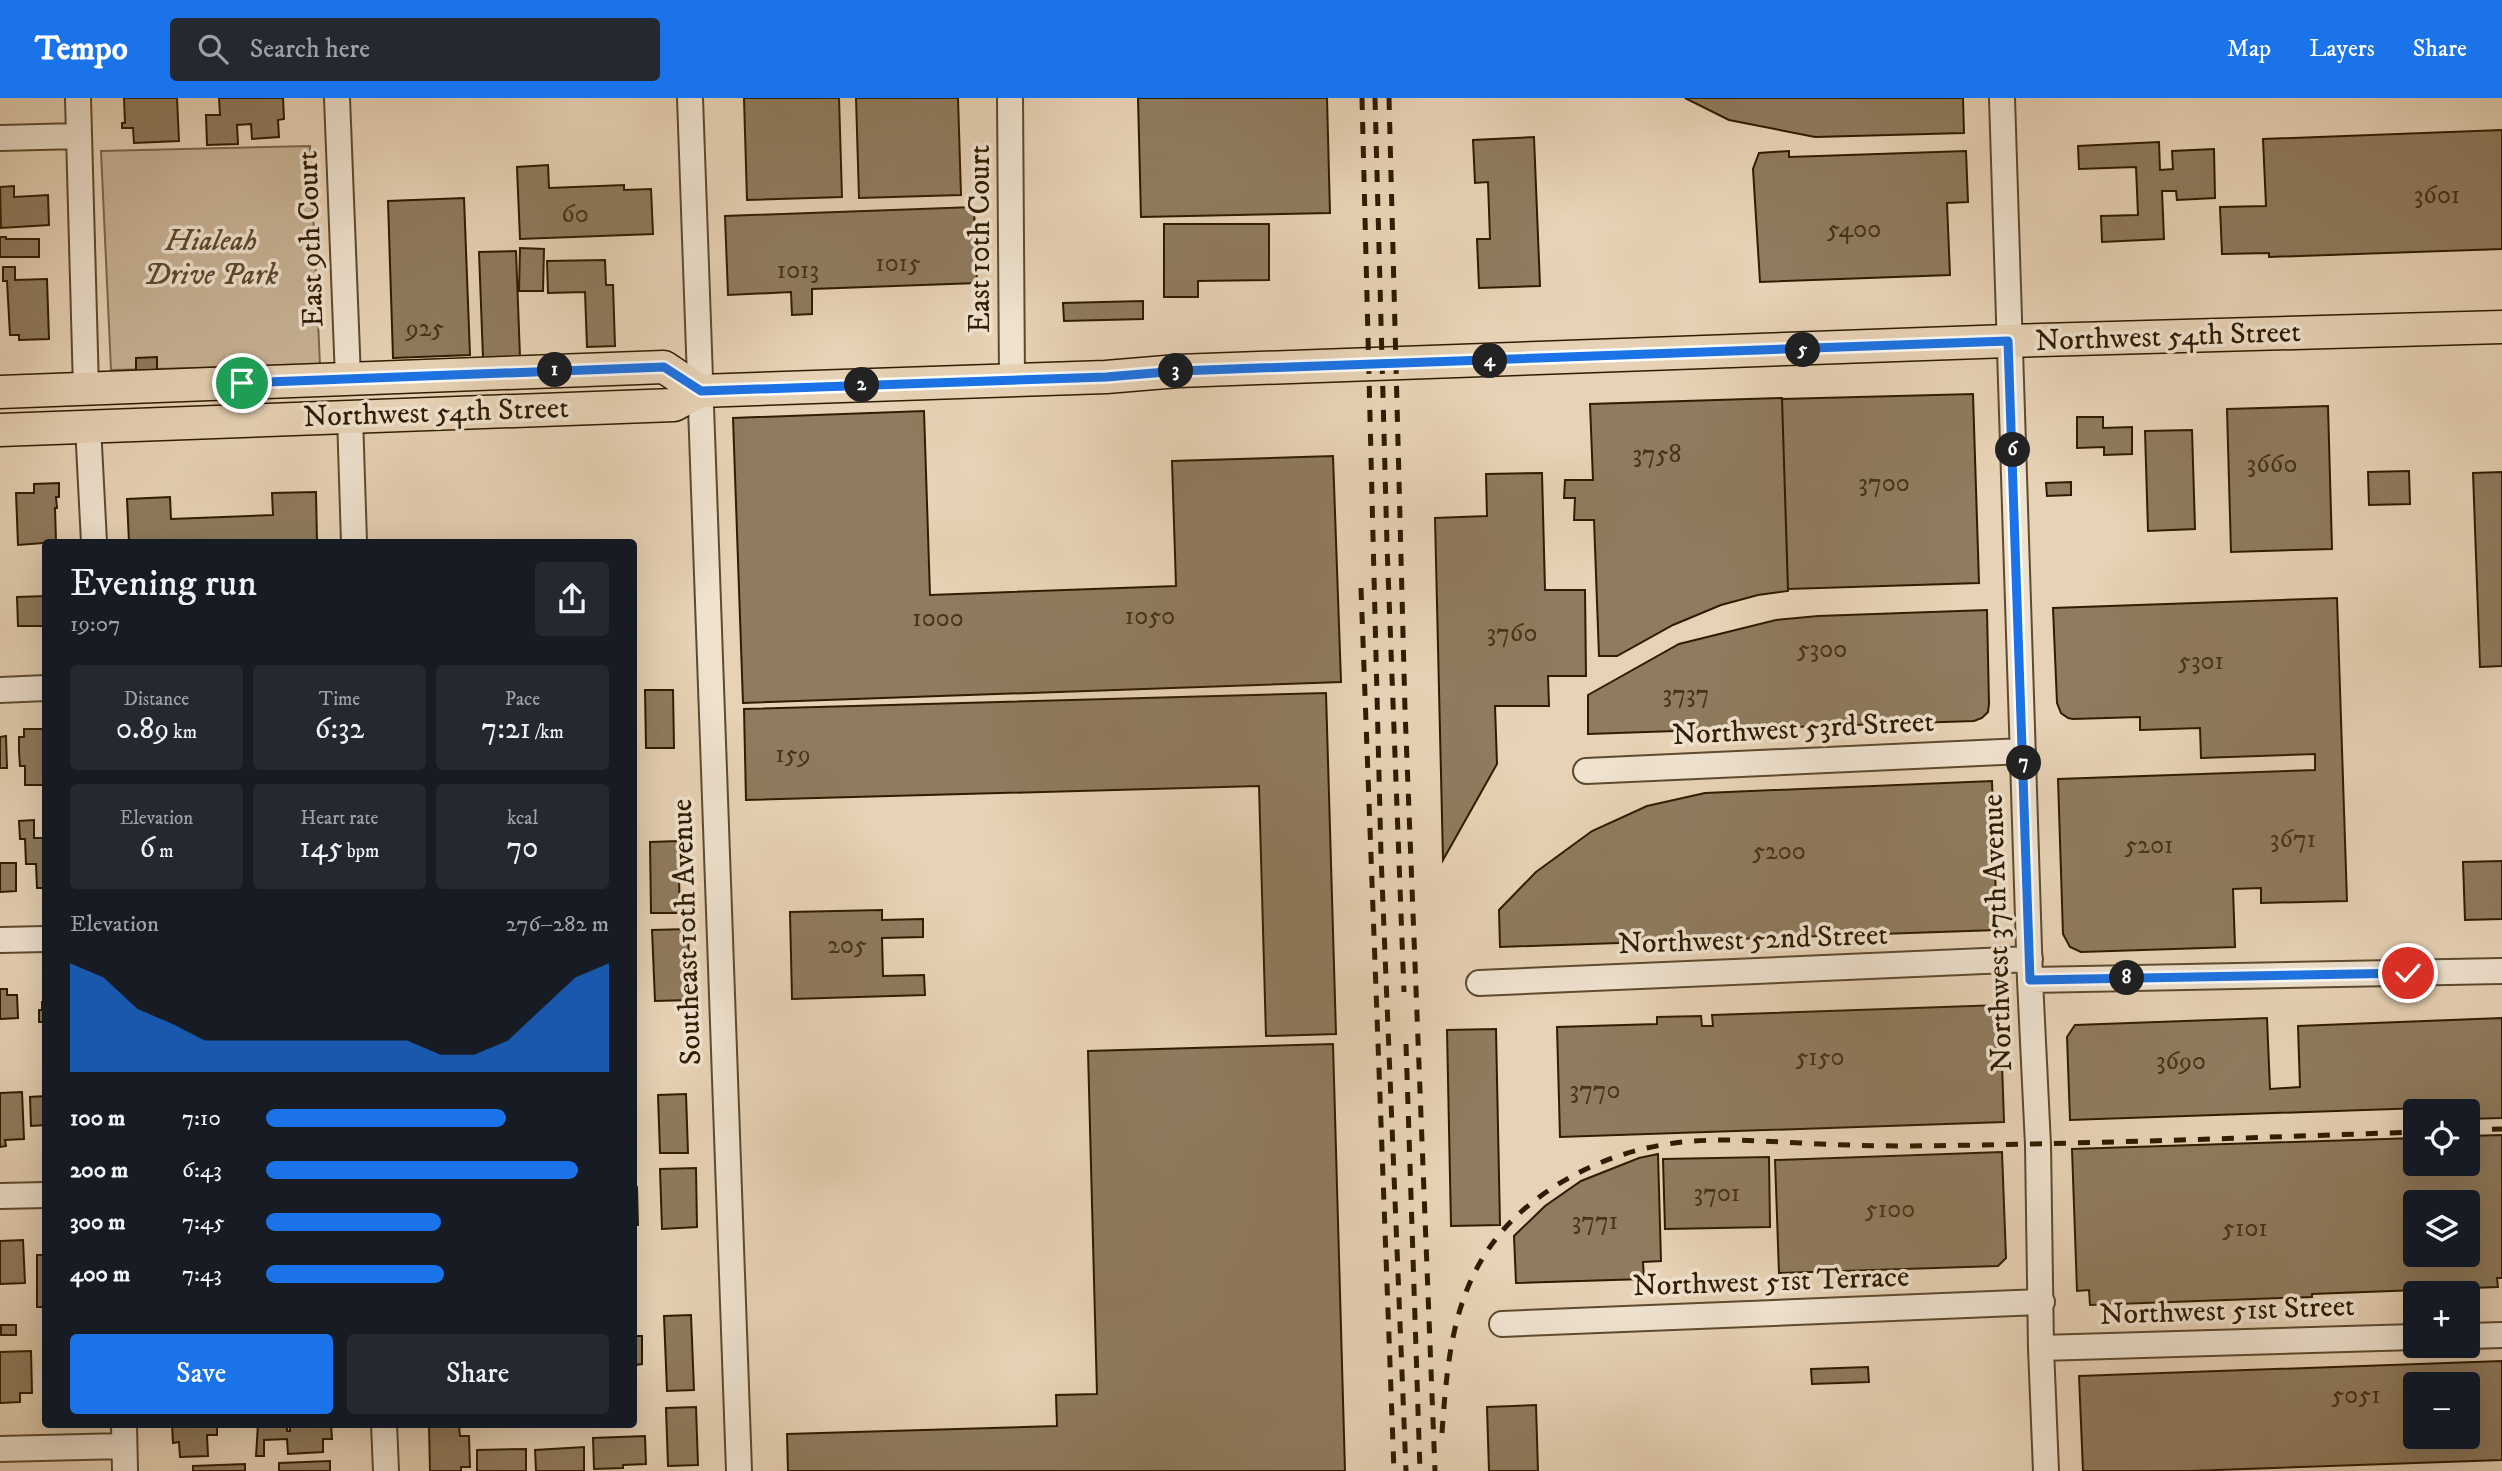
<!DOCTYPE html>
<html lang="en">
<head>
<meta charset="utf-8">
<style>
  :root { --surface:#171b24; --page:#242831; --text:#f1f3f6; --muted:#9ea1a6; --accent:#1a73e8 }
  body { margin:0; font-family:"IM FELL DW Pica",serif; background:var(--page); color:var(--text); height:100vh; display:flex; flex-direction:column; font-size:26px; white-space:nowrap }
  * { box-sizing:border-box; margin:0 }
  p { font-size:23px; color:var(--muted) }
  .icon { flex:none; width:38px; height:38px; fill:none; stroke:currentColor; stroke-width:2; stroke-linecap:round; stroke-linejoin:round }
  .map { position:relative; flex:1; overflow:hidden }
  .drawer { position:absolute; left:42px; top:441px; width:595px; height:889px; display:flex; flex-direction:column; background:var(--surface); border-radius:7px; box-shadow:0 7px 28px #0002 }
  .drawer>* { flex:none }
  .fabs { position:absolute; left:2403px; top:1001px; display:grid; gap:14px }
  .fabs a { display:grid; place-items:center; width:77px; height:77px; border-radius:7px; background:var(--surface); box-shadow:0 7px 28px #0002; font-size:35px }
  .pin { position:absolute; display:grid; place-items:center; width:60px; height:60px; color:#fff; margin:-30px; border:4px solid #fff; border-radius:50%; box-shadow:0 2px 7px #0007 }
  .km { position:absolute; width:35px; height:35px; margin:-18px; border-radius:50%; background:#222; color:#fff; font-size:19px; line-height:35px; text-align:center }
  .round { display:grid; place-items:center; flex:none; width:74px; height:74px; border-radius:7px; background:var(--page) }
  .headline { display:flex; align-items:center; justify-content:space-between; height:119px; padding:0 28px }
  h1 { font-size:38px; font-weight:600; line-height:52px }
  .metrics { display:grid; grid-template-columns:repeat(3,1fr); gap:10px; height:119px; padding:7px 28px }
  .metrics div { display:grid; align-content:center; border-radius:7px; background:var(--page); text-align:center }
  .metrics b { font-size:30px; font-weight:600 }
  .metrics small { font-size:19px; font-weight:400 }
  .metrics p { font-size:19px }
  .chart { height:196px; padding:14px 28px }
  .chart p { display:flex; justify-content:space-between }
  .chart svg { width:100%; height:126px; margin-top:7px; fill:var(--accent); opacity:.7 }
  .button { display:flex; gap:14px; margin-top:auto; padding:14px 28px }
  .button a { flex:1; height:80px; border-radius:7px; background:var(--accent); color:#fff; font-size:28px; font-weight:600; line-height:80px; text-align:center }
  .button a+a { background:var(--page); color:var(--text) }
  ul { padding:0 28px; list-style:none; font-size:23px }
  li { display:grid; grid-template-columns:112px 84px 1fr; align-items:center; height:52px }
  li i { height:18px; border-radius:9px; background:var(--accent) }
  header { display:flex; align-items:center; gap:42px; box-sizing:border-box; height:98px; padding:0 35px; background:var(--accent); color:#fff }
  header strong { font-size:33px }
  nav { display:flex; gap:38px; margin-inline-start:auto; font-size:24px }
  .search { width:490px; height:63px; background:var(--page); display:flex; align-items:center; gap:18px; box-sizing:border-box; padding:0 24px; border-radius:7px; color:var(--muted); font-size:26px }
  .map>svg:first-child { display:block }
</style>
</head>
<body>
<header>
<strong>Tempo</strong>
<div class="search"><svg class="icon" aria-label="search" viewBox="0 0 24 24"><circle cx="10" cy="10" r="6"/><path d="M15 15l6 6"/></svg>Search here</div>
<nav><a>Map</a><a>Layers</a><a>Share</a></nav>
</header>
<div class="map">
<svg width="2502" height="1373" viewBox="0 0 2502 1373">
  <rect width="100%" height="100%" fill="#e7d2b5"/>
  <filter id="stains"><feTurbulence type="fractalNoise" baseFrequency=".00286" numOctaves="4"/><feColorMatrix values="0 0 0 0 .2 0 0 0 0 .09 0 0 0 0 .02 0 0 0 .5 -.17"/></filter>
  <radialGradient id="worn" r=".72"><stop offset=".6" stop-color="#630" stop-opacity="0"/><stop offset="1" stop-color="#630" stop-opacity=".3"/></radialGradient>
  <path fill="#c8b396" stroke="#7c684b" stroke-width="2" d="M310,48L320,267L111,272L101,53Z"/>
  <path fill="#8f7b5e" stroke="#301c00" stroke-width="2" fill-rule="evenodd" d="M124,0H177L179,43L134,45L133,30H122V25H125Z
    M219,0H283L284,21L278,22L279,39L252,41L251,26L237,27L238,46L207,47L206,17H220Z
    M744,0H839L842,99L747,102Z
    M856,0H958L961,97L859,100Z
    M1138,0H1327L1330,115L1141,119Z
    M1685,0H1963L1964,35L1815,39L1729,22Z
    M2502,32V151L2269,159V155L2222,156L2220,109L2266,108L2263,41Z
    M1534,39L1540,188L1479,190L1477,141H1490L1488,84L1475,85L1473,42Z
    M2159,44L2160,72L2173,71L2172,53L2214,51L2215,100L2177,102L2176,93H2162L2164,141L2102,144L2101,118L2138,117L2136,69L2079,71L2078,48Z
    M1789,53V59L1966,53L1968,104L1947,105L1950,177L1760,184L1753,71L1759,55Z
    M548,67L549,90L624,87V92L651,91L653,136L520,141L517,69Z
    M14,88V99L48,97L49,127L1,130L0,89Z
    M464,100L470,257L393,260L388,103Z
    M974,109L977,185L812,191V216L792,217L791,194L728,197L725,118Z
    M1164,126H1269V182L1198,183V199H1164Z
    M0,139H6V141H39V159H0Z
    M520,150L544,151L543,193H519Z
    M516,153L520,259L483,260L479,154Z
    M605,162L606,187H613L615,248L587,249L585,194L548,195L547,163Z
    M3,169H15V182L47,181L49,241L19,242V237H10L7,183H3Z
    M1143,203V221L1064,223L1063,205Z
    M157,259V272L136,273V260Z
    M1973,296L1979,485L1788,491L1782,301Z
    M1782,300L1788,493L1758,497L1721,507L1673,527L1617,558H1599L1594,422H1574L1575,400H1564L1565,382H1593L1590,306Z
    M2328,308L2332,451L2231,454L2227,311Z
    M924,313L930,497L1176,488L1172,363L1333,358L1341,584L743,605L733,320Z
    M2077,319H2103V330L2132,329V356L2104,357V349L2077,350Z
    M2192,332L2195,431L2148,433L2145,333Z
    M2409,373L2410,406L2369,407L2368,374Z
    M2502,374V568L2480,569L2473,375Z
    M1542,375L1545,492H1585L1586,578H1548L1549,608H1495L1497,666L1443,762L1435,420L1487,418L1486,376Z
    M2071,384V397L2047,398L2046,385Z
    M59,385V399H56L57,410H55L56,444L18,447L16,395H34V386Z
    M316,394L317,444H129L127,401L170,399L171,421L273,417L272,395Z
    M46,498V528H18L17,499Z
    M2337,500L2347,803L2261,805V790L2233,791L2235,849L2081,854L2070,849L2063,836L2058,681L2315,672V656L2201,660L2200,630L2140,632V619L2073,621L2068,620L2061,615L2057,605L2053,510Z
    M1987,512L1989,606L1988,614L1982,620L1974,623L1588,636V597L1679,546L1776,522L1818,518Z
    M645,592H673L674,650H646Z
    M1326,595L1336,936L1266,938L1259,688L746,702L744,611Z
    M24,631H44L46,687H25V668H20L19,653V639H24Z
    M6,638L7,670H0V639Z
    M1992,683L1997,832L1500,849L1499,812L1536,774L1592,733L1647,708L1705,695Z
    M34,722V740H46V790H37L36,766H26L25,741H20L19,723Z
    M678,743L680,815H651L650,744Z
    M2502,763V821L2465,822L2463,764Z
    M0,765H16V793L0,794Z
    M882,812V822L923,821V839L882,840L883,878L924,877L925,897L792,901L790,814Z
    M688,831L690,902L655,903L652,832Z
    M0,891H7V897H17L18,920L0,921Z
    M42,904H46V934H43V924H39V912H42Z
    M2000,907L2004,1024L1560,1039L1557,929L1657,926V919L1701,918L1702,928H1713L1712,917Z
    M2267,920L2270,991L2300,989L2298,928L2502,920V1020L2468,1021V1013H2422V1010L2070,1022L2067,939L2075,927Z
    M1496,931L1500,1127L1451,1128L1447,932Z
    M1333,946L1345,1373H788L787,1336L1057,1328L1056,1297L1097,1296L1088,953Z
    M44,985H46V1027L31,1028L30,999L45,998Z
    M22,994L24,1041L5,1042L6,1048L0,1049V995Z
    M686,996L688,1055H660L658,997Z
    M2502,1037V1180H2497L2498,1189L2312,1196V1199L2090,1207L2089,1192L2077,1193L2072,1051L2415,1040V1066H2468V1038ZM2415,1104H2468V1157H2415Z
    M2002,1054L2006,1160L1998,1168L1779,1175L1775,1062Z
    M1658,1056L1661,1163L1643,1164L1644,1181L1516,1185L1514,1138L1545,1108L1581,1083L1639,1060Z
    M1769,1059L1770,1129L1665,1131L1663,1061Z
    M696,1070L697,1129L662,1131L660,1071Z
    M634,1089H637L638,1127H634Z
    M23,1142L25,1185L0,1186V1143Z
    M43,1142H46V1209H37V1157H43Z
    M691,1217L694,1292L667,1293L664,1218Z
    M1,1227H16V1237H1Z
    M634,1238H642V1266L634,1267Z
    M31,1253L32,1295H20V1304L0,1305V1254Z
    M2502,1263V1362L2189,1373H2083L2079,1278ZM2415,1286H2468V1339H2415Z
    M1868,1269L1869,1284L1812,1286L1811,1271Z
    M1536,1307L1538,1373H1489L1487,1309Z
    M696,1309L698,1367L668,1368L666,1310Z
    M172,1326H217V1337H207L208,1358L180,1359L179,1344L173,1345Z
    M258,1326H287V1333H290V1326H331L332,1341H323V1354L288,1356L287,1341L264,1342V1358H256Z
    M446,1326L459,1328L460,1338H469L470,1369H461V1373H430L429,1329H446Z
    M645,1338L646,1366L623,1367V1370L594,1371L593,1340Z
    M584,1349V1373H536L535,1352Z
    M526,1351V1373H477V1352Z
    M330,1363V1373H279V1365Z
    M245,1366V1373H193V1368Z"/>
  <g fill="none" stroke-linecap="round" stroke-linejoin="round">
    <defs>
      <path id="minor" d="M78,0L86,291
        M337,0L348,280
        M690,0L739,1373
        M1010,0L1012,282
        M2002,0L2030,882L2038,1047L2041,1250L2046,1373
        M0,40L79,38
        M350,318L354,444
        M88,328L94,444
        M0,592L46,590
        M1586,673L2023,653
        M0,842L46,841
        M2030,882L2502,873
        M1479,885L2030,861
        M0,1098L46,1097
        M1502,1226L2042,1204
        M2468,1238L2502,1237
        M2041,1250L2415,1239
        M124,1326L125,1373
        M384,1326L386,1373
        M0,1351L124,1348"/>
      <path id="major" d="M0,294L664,269L700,293
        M0,332L674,307L700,293L1106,279L1178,273L2008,243L2502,229"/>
    </defs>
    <use href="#minor" stroke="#5e4a2d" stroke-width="28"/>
    <use href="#major" stroke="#301c00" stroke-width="35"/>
    <use href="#minor" stroke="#efe2cf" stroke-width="24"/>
    <use href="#major" stroke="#e7d2b5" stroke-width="32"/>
    <path stroke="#301c00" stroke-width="5" stroke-dasharray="12 12" stroke-linecap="butt" d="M1362,0L1381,757L1406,1373
      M1375,0L1387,447L1404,894
      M1389,0L1405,612L1435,1373
      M1361,490L1394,1373
      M1406,946L1420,1373
      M2468,1032L2502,1031
      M1442,1335C1448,1250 1455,1173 1522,1113C1563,1077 1615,1054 1668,1046C1712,1039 1756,1043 1801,1045C1838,1047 1874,1048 1911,1048C2079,1046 2247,1040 2415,1034"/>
  </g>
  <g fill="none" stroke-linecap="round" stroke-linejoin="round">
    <defs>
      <path id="route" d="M242,285L664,269L701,293L1106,279L1178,273L2008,243L2030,882L2408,875"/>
    </defs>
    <use href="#route" stroke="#fff" stroke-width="14"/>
    <use href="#route" stroke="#1a73e8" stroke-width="9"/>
  </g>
  <g text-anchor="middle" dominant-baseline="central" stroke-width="7" stroke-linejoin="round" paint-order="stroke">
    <g font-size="26" fill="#483418">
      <text x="2437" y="97">3601</text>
      <text x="575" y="116">60</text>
      <text x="1854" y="131">5400</text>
      <text x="898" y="165">1015</text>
      <text x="798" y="172">1013</text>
      <text x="425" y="230">925</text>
      <text x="1657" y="356">3758</text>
      <text x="2272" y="366">3660</text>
      <text x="1884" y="385">3700</text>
      <text x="1150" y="518">1050</text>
      <text x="938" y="520">1000</text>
      <text x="1512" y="535">3760</text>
      <text x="1822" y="551">5300</text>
      <text x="2201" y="563">5301</text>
      <text x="1686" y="596">3737</text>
      <text x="793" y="656">159</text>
      <text x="2293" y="741">3671</text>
      <text x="2149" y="747">5201</text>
      <text x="1779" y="753">5200</text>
      <text x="847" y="847">205</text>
      <text x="1820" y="959">5150</text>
      <text x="2181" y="963">3690</text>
      <text x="1595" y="992">3770</text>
      <text x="1717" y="1095">3701</text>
      <text x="1890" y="1111">5100</text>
      <text x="1595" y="1123">3771</text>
      <text x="2245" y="1130">5101</text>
      <text x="2356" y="1297">5051</text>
    </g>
    <g font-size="30" fill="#301c00" stroke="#efe2cf">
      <text transform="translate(311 141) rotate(-92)">East 9th Court</text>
      <text transform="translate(980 141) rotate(-90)">East 10th Court</text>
      <text transform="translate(2168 239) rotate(-2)">Northwest 54th Street</text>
      <text transform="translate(436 315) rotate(-2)">Northwest 54th Street</text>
      <text transform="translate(1803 631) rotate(-3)">Northwest 53rd Street</text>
      <text transform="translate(687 834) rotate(-92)">Southeast 10th Avenue</text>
      <text transform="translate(1998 835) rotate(-92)">Northwest 37th Avenue</text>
      <text transform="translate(1753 842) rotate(-2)">Northwest 52nd Street</text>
      <text transform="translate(1771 1184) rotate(-2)">Northwest 51st Terrace</text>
      <text transform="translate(2227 1213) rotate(-2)">Northwest 51st Street</text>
    </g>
    <g font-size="30" font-style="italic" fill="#5e492d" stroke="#efe2cf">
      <text x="211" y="143">Hialeah<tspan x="211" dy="34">Drive Park</tspan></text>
    </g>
  </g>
  <rect width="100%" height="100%" filter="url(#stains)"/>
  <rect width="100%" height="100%" fill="url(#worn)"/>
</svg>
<div class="fabs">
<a><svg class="icon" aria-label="locate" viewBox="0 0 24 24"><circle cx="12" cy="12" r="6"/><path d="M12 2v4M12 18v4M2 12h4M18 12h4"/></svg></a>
<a><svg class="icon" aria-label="layers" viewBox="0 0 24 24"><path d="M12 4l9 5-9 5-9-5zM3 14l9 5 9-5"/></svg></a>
<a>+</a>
<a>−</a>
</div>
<div class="pin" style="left:242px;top:285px;background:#1e9e55"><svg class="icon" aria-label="arrive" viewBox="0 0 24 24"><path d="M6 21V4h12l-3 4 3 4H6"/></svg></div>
<div class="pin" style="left:2408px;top:875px;background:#d93025"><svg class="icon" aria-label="check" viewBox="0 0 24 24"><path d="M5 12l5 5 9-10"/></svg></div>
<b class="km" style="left:555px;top:272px">1</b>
<b class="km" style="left:862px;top:287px">2</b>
<b class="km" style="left:1176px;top:273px">3</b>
<b class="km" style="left:1490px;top:263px">4</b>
<b class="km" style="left:1803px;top:252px">5</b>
<b class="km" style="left:2013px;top:352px">6</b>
<b class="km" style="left:2024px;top:665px">7</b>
<b class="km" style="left:2127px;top:880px">8</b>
<section class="drawer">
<div class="headline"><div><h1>Evening run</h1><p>19:07</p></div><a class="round"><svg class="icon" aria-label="share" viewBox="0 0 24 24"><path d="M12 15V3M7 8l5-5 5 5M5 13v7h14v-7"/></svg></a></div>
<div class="metrics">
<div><p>Distance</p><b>0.89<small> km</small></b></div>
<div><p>Time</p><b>6:32</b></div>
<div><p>Pace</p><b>7:21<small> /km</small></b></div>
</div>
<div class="metrics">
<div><p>Elevation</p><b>6<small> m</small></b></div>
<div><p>Heart rate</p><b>145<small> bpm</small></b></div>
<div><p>kcal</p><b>70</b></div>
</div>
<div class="chart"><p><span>Elevation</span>276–282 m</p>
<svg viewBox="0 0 160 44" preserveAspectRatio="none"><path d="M0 44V6L10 11L20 22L30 27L40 33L50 33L60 33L70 33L80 33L90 33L100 33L110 38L120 38L130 33L140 22L150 11L160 6V44z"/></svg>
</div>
<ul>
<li><b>100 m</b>7:10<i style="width:70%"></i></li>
<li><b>200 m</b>6:43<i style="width:91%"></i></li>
<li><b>300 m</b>7:45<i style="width:51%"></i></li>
<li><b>400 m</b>7:43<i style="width:52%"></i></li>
</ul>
<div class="button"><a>Save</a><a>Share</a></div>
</section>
</div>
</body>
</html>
